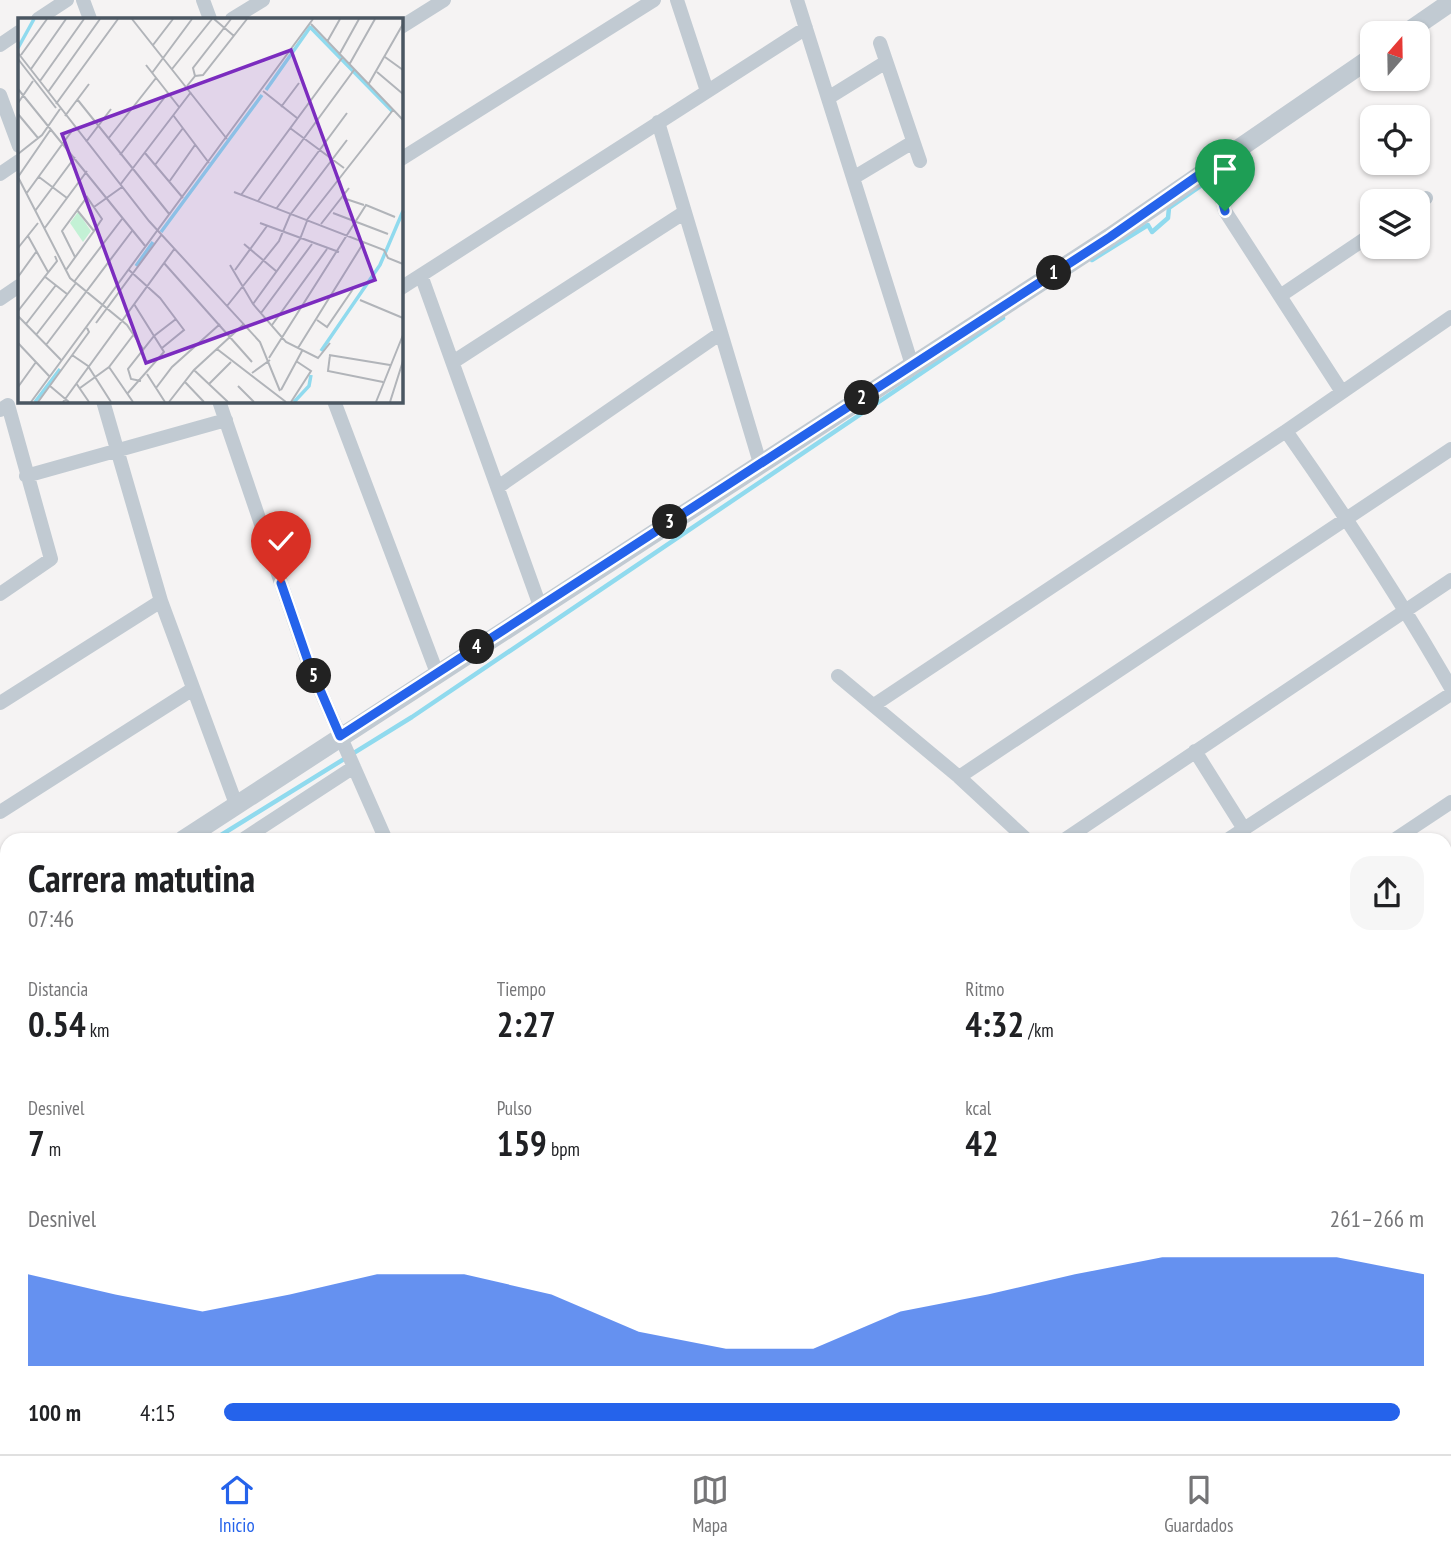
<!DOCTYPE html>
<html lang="es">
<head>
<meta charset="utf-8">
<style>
  :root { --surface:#fff; --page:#f6f6f6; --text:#202124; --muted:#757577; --line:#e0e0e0; --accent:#2563eb }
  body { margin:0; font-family:"PT Sans Narrow",sans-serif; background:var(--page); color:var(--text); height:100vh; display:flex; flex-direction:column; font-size:26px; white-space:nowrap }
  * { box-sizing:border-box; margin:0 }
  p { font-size:23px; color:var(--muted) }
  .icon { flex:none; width:38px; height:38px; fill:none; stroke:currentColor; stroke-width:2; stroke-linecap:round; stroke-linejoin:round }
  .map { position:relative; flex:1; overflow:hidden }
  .panel { position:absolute; left:0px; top:833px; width:1452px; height:621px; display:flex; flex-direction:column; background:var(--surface); border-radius:21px 21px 0 0; box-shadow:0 2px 5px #0004 }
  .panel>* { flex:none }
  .needle { width:46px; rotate:20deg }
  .controls { position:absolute; left:1360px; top:21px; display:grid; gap:14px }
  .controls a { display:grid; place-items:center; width:70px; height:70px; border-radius:14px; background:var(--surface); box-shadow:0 2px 5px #0004; font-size:35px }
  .pin { position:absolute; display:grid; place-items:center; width:60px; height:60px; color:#fff; margin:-72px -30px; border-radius:50% 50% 50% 0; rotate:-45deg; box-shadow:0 0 7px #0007 }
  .pin .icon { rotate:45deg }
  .km { position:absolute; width:35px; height:35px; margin:-18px; border-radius:50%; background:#222; color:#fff; font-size:19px; line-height:35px; text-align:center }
  .round { display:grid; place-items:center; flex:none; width:74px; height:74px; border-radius:21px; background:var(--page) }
  .head { display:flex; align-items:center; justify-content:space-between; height:119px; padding:0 28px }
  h1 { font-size:38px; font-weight:800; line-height:52px }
  .figures { display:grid; grid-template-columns:repeat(3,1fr); gap:10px; height:119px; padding:7px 28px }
  .figures div { display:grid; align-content:center }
  .figures b { font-size:35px; font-weight:800 }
  .figures small { font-size:19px; font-weight:400 }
  .figures p { font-size:19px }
  .chart { height:196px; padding:14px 28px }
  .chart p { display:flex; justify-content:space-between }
  .chart svg { width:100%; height:126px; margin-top:7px; fill:var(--accent); opacity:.7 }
  ul { padding:0 28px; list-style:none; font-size:23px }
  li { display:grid; grid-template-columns:112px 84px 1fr; align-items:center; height:52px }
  li i { height:18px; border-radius:9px; background:var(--accent) }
  .dock { display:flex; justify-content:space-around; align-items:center; height:98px; border-top:2px solid var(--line); background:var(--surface); font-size:19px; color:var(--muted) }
  .dock a { display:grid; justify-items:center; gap:4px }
  .dock .on { color:var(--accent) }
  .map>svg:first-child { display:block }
</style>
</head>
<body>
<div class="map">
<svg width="1451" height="1454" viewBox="0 0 1451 1454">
  <rect width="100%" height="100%" fill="#f5f3f3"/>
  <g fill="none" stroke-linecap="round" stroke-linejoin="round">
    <path stroke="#90daee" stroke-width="4.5" d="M1092,260L1148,225L1152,232L1168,218L1169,208L1248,153
      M213,840L412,717L1003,318
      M0,985L7,981
      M1446,1424L1451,1420
      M1403,1454L1412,1447"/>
    <path stroke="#c1cad2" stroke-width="14" d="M83,0L90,19
      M203,0L210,19
      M677,0L707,91
      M797,0L912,365
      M38,19L67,0
      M232,19L263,0
      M401,27L444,0
      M880,43L920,161
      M0,45L19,32
      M0,95L19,146
      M828,98L886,62
      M658,122L760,463
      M401,159L654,0
      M1206,170L1220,192L1225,211L1342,392
      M0,174L19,161
      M853,178L913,142
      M1418,203L1426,198
      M421,275L540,606
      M401,288L806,28
      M1280,296L1372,234
      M0,299L19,286
      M453,362L685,212
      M103,401L161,601L236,804
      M219,401L309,665L386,840
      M334,401L437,673
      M0,410L8,405L51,559L0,594
      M1286,431C1345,515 1400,599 1451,688
      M26,476L226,420
      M498,487L721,333
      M838,676L959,777L1027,840
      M0,703L161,601
      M874,705L1286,431L1451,317
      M1195,751L1244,829
      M959,777L1451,449
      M0,812L193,689
      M242,840L354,767
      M1064,840L1451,580
      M1227,840L1451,694
      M1394,840L1451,802
      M1446,933L1451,937
      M0,997L7,993
      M1446,1091L1451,1087
      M0,1132L7,1128
      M1446,1204L1451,1209
      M1446,1245L1451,1239
      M0,1304L7,1334
      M0,1379L7,1374
      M519,1447L521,1454
      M637,1447L640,1454
      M762,1447L765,1454
      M1300,1447L1305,1454
      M82,1454L92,1447
      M322,1454L338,1447
      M576,1454L593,1447
      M847,1454L857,1447
      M1008,1454L1018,1447
      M1185,1454L1194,1447"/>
    <path stroke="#c1cad2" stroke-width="19" d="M1406,33L1451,2
      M183,840L1110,237L1372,57
      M0,962L7,957"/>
  </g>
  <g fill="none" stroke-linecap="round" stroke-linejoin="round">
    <defs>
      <path id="route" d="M281,583L309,664L340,736L1110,237L1206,170L1220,192L1225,211"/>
    </defs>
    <use href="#route" stroke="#fff" stroke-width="14"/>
    <use href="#route" stroke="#2563eb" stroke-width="9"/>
  </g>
  <g transform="translate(18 18)">
    <rect width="385" height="385" fill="#f5f3f3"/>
    <path d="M60,194L73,213L65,224L52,205Z" fill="#c3f1d5"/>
    <path fill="none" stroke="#90daee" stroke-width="3.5" d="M292,9L374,93M0,30L16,1M248,72L293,8M143,214L244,77M118,248L135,224M303,333L362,247L385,193M17,384L42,351M276,384L291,368L293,357"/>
    <path fill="none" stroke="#b1b4b9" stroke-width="2" d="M114,1L209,121M196,1L216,18M293,6L385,102M309,24L322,1M135,27L155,1M0,35L131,203L242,324L262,373M3,37L29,1M321,37L341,1M367,39L385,52M0,41L38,90M128,47L161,89M331,47L357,1M13,51L48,1M154,51L194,1M359,54L385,76M134,55L174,1M177,58L185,57L229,1M22,63L66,1M350,67L385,6M169,68L177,58L175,50L213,1M0,71L128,229M245,73L279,100M30,74L82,1M59,81L152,197M0,85L15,63M38,86L100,1M263,89L281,65M0,96L20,120M155,97L191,145M47,98L71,66M272,110L326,150M33,111L0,159L52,260L109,307L125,331M90,121L138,60M68,124L93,91M127,135L165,180M0,136L24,117L42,91M102,137L150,75M137,147L165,110M21,159L49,180M151,164L177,127M102,167L173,74M216,174L366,232L370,240L385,246M8,176L56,110M223,177L324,40M325,180L346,187M240,183L336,52M76,189L104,169M258,191L329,95M59,192L76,213M17,193L57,139M315,195L370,216M288,203L375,92M242,205L321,234M303,206L331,170M26,211L69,153M10,218L30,254M226,226L258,253M0,230L20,205M146,245L234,344M212,247L235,286L268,324L300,340L312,325M48,252L76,213L84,201L69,179L44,213L57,239M111,252L142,280L166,312L144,330M217,252L249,208M26,258L49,276M0,259L18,234M56,264L104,201M342,282L385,300M235,286L282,221L289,203M209,288L261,223L272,197L329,122M0,293L39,243L37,238M243,295L294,226M0,298L44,343M299,302L309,309L335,271M78,305L144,216M8,306L38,267M254,307L309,231M18,317L58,265M0,325L32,359M28,327L114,213M280,330L346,224M199,331L268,384M54,337L70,348L93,384M311,337L372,347M312,337L310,353L365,364M251,340L348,187L377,199M91,349L115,384M176,352L210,384M234,355L252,342M129,356L147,384M123,363L113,361L110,351L136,318L158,301M167,364L186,384M58,365L71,384M191,366L213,344M32,368L51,384M220,368L236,384M0,369L18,344M62,370L91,349L116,316M138,370L154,349L202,306M263,372L284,333M109,376L146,334L116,286M13,384L295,1M20,384L71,314L69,310M45,384L157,230M151,384L176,352L226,306M273,384L293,353L278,343M358,384L385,317M372,384L385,343"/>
    <path fill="#7b2cbf" fill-opacity="0.15" stroke="#7b2cbf" stroke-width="3.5" d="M273,32L357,262L128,345L44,116Z"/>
    <rect width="385" height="385" fill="none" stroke="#4a5661" stroke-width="3.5"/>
  </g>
</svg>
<div class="controls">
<a><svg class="needle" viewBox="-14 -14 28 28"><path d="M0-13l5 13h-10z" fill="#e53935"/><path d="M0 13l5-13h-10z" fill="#757577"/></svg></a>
<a><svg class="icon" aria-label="locate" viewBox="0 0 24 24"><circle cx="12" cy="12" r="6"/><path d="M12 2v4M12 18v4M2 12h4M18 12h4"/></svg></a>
<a><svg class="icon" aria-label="layers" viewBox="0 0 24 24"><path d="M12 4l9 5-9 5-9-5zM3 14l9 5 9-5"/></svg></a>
</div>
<div class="pin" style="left:1225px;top:211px;background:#1e9e55"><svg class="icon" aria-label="arrive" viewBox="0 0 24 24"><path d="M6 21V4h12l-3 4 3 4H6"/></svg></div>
<div class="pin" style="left:281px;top:583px;background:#d93025"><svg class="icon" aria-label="check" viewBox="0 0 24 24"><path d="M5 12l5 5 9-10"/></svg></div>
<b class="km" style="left:1054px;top:273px">1</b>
<b class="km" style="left:862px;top:398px">2</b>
<b class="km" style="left:670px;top:522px">3</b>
<b class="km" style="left:477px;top:647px">4</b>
<b class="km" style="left:314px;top:676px">5</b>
<section class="panel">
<div class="head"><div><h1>Carrera matutina</h1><p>07:46</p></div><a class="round"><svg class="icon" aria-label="share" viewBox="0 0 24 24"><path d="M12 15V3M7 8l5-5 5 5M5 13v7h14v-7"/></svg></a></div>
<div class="figures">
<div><p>Distancia</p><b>0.54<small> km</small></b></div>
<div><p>Tiempo</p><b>2:27</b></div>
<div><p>Ritmo</p><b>4:32<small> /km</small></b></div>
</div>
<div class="figures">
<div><p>Desnivel</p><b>7<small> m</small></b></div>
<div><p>Pulso</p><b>159<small> bpm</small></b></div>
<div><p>kcal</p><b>42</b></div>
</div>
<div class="chart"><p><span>Desnivel</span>261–266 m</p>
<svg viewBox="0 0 160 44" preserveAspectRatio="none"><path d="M0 44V12L10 19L20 25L30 19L40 12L50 12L60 19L70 32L80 38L90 38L100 25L110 19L120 12L130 6L140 6L150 6L160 12V44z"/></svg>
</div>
<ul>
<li><b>100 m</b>4:15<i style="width:98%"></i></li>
</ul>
</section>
</div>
<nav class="dock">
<a class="on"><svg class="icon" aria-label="home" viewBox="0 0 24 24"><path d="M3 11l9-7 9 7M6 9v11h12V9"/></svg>Inicio</a>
<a><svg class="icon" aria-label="map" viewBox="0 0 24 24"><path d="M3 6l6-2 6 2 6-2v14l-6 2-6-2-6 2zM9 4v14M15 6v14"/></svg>Mapa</a>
<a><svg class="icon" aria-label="saved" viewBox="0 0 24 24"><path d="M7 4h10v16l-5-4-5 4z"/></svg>Guardados</a>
</nav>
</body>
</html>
